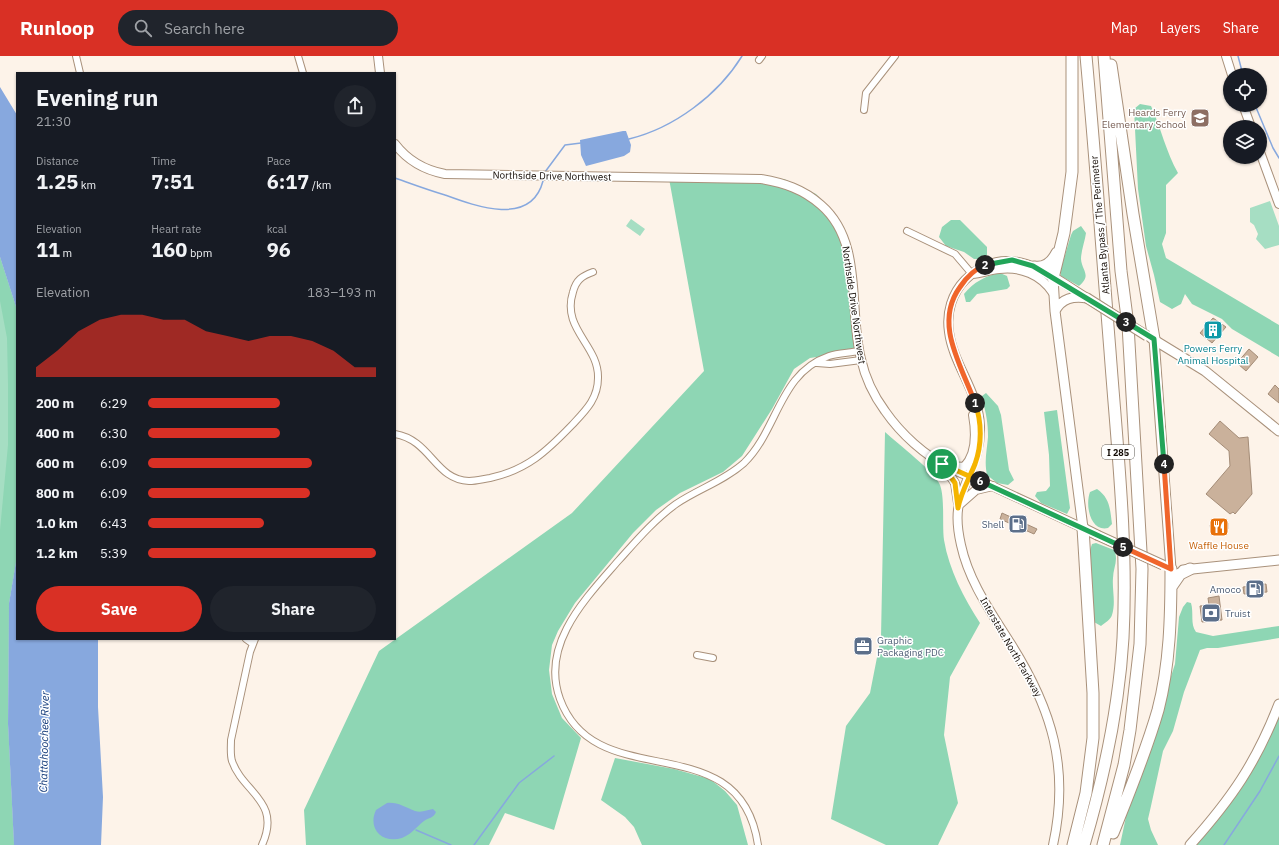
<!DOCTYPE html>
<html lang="en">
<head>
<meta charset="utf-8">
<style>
  :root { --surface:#171b24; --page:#20242c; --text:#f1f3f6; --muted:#9ea1a6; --accent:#d93025 }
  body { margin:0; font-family:"IBM Plex Sans",sans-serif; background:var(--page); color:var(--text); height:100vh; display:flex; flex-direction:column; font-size:15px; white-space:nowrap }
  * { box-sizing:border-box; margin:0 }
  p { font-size:13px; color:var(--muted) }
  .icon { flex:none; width:22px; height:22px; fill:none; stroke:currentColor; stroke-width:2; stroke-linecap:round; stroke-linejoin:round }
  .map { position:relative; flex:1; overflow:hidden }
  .sheet { position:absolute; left:16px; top:16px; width:380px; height:568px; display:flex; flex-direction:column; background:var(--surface); border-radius:0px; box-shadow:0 1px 3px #0004 }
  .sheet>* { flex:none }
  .fabs { position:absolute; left:1223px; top:12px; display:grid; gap:8px }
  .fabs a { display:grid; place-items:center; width:44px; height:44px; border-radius:50%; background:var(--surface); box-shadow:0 1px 3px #0004; font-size:20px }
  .pin { position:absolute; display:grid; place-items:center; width:34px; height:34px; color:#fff; margin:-17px; border:2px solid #fff; border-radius:50%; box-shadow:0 1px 4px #0007 }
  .km { position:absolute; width:20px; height:20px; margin:-10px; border-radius:50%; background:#222; color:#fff; font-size:11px; line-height:20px; text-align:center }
  .round { display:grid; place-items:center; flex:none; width:42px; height:42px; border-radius:21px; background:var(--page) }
  .summary { display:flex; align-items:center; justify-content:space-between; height:68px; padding:0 20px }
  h1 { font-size:22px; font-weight:800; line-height:30px }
  .stats { display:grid; grid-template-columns:repeat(3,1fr); gap:6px; height:68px; padding:4px 20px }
  .stats div { display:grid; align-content:center }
  .stats b { font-size:20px; font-weight:800 }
  .stats small { font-size:11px; font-weight:400 }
  .stats p { font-size:11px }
  .chart { height:112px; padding:8px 20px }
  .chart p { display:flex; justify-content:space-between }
  .chart svg { width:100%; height:72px; margin-top:4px; fill:var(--accent); opacity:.7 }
  .cta { display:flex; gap:8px; margin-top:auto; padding:8px 20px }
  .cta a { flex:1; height:46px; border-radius:24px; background:var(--accent); color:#fff; font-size:16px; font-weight:800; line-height:46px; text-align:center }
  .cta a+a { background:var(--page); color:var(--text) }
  ul { padding:0 20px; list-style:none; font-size:13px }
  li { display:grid; grid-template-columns:64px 48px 1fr; align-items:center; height:30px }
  li i { height:10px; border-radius:5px; background:var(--accent) }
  header { display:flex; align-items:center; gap:24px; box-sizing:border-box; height:56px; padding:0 20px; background:var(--accent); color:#fff }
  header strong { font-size:19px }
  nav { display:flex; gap:22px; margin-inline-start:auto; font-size:14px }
  .search { width:280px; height:36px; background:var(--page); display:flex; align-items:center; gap:10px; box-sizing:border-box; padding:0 14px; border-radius:22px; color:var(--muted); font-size:15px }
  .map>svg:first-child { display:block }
</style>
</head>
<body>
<header>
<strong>Runloop</strong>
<div class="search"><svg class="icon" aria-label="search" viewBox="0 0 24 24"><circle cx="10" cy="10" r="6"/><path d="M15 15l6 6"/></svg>Search here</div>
<nav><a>Map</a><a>Layers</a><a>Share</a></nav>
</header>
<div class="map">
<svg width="1279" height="789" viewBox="0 0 1279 789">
  <rect width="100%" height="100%" fill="#fdf3e9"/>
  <path fill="#a6dec3" d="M1270,145L1279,170V189L1265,193L1256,183L1258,178L1254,169L1250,166V152Z
    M631,163L645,173L640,180L626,170Z
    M0,201L17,254V500L9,547L8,668L14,789H0Z"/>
  <path fill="#8ed6b4" d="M1140,48L1151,50C1161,72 1166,96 1178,117L1166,129V177L1162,188L1166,202L1279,269V301L1232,273L1222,263L1192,248L1185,238L1181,248L1172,253L1160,246L1154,219L1146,190L1138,133L1134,53Z
    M668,117L784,123L816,138L837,161L849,195L857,295L810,302L794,313L772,353L742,400L723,416L680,437L656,454L633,477L575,547L558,575L552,589L549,614L552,638L562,662L581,682L554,774L505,757L489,789H306L304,754L379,595L572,457L704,315Z
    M951,164H960L987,191V199L982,203H974L964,196L946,190L939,181L942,171Z
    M1081,170L1086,177C1085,185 1081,195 1081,203C1082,215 1092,219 1079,230L1061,220L1060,216L1071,179L1073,175Z
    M0,201L17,254V500L9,547L8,668L14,789H0V474L8,389V328L7,282L0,245Z
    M1000,217L1007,220L1010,230L1007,233L977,238L970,246H966L964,238C974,226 985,220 1000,217Z
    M986,337L998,350L1001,359L1009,414L1014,424L1008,429L997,427L987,419C984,405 987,394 988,381C988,367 986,356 982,343V340Z
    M1057,354L1070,452L1067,458L1041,447L1035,440L1037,436L1046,435L1050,430L1049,399L1044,356Z
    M885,376C897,387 936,417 940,429C945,443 942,468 944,484C949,514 964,542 980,567L950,621L944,679L958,747L938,789H886L831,763L846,670L870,637L881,581Z
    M1097,433C1110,442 1110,453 1112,468L1108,472C1090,476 1085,449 1090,436Z
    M1096,487L1114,494C1119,504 1113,512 1113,522C1112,534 1116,546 1112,559C1111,563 1105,567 1101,570L1094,566L1092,561L1088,500L1092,488Z
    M1187,546L1191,547C1194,557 1190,568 1196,576L1213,580L1279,570V582L1218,592H1207L1200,594L1184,636L1173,675L1163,695L1151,750L1148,763L1151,774L1158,789H1120L1127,756L1175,608L1179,561L1183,551Z
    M1279,659V789H1196C1235,746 1257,713 1279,659Z
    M615,702L674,713L710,723L725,735L737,749L748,789H642L634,771L625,761L601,744Z"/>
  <path fill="#87a8de" d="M0,31L17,59V254L0,201Z
    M623,75H626L631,89L630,96L624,100L586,110L581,99L580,84Z
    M17,500V583H98V651L103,741L101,789H14L8,668L9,547Z
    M387,747C398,746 404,751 415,755C422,757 427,754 433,753L436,756C433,763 429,761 424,765C416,771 412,778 402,782C383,788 367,773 376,754Z"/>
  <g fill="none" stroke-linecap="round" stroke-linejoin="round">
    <path stroke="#87a8de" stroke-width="1.5" d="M1238,0L1243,19
      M1255,49L1273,92L1279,102
      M629,83C674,72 718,39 742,0
      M545,116L565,89L581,87
      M395,122C412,128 428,134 445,139C475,150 531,171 543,125
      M416,774L451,789
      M474,789L519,727L554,700
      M1224,789L1260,735L1279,700"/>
  </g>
  <path fill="#cab19b" stroke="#a48c77" d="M1213,262L1226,271L1212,287L1200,277Z
    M1249,293L1258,301L1246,315L1237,307Z
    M1275,329L1279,333V347L1268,338Z
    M1220,365L1239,382L1248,381L1252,438L1235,458L1233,456L1230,458L1206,438L1230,410L1229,395L1209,378Z
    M1002,457L1037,473L1034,478L1000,463Z
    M1228,467V473L1211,475L1210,469Z
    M1266,528L1267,536L1244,538L1243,531Z
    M1219,540L1222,564L1202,566L1200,550L1209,549L1208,542Z"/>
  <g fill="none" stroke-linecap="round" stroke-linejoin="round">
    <defs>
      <path id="minor" d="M76,0L80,17
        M298,0L303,17
        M759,4L762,0
        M864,54L866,37L895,0
        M907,175L955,198L972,218
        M817,307L830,308L861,304
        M395,378C431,384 435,424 469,425C476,425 483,423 490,422C527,414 547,395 572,369C585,355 598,343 598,322C599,289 561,273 573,236C576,224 582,220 593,216
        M246,583L253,588
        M255,583L250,596L231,684C231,691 230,698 232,705C243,737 282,745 262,789
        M697,599L713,602
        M758,789C740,666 596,742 560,643C540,588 586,542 619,504C637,484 654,464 676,448C698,433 724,425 744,407C778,374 779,317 829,300C838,297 849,297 859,295"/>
      <path id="tertiary" d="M378,0L380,17
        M1226,0L1232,19
        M1243,49L1251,71
        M395,88C408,105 424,114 445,118L761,123C784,127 803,133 821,149C864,186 848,253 861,303C865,321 874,340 885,355C901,378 925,400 950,412C964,419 978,424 992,430C1022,444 1052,458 1083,472
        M1260,96L1279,148
        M972,218C981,217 990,214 999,213C1020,210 1042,219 1053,237
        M944,410L955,427L958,447
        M952,410L964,411C977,398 976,376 973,359L978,354
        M959,449L976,434L993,430
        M1053,789C1070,712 1052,653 1011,588C991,556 969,526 961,489C958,476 956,461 959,448C966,419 981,403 980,370C979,337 953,308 949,276C946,257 952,237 965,224C1007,183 1047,217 1087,242"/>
      <path id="secondary" d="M1053,222L1055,255L1083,472L1097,479
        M1055,255C1062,242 1073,240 1087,242
        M1151,282L1205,315L1279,375
        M1154,283L1171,513
        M1183,514L1279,504
        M1190,789C1232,742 1256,707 1279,648"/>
      <path id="motorway" d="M1111,9L1133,158L1154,283
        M1034,211C1045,213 1052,207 1057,197
        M1053,222L1064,177L1072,116V0
        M1171,531L1180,518L1190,513
        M1113,777C1129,737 1146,696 1158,654C1170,608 1171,560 1171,513
        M1073,789L1086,737L1093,682V637L1083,472
        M1084,789C1104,721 1119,652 1123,582C1128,486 1117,390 1110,295C1102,196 1095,98 1086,0
        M1103,789L1124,709L1130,674L1140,588L1142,513L1128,269L1121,215L1104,0"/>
    </defs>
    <use href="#minor" stroke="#a9917b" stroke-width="8"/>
    <use href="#tertiary" stroke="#a9917b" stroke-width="10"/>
    <use href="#secondary" stroke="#a9917b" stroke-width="11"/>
    <use href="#motorway" stroke="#a9917b" stroke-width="13"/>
    <use href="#minor" stroke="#fff" stroke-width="6"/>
    <use href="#tertiary" stroke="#fff" stroke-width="8"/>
    <use href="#secondary" stroke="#fff" stroke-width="9"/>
    <use href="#motorway" stroke="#fff" stroke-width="11"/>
    <defs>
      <path id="secondary-bridge" d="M1087,242L1147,280
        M1097,479L1163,509"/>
    </defs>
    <use href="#secondary-bridge" stroke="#a9917b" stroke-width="11" stroke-linecap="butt"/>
    <use href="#secondary-bridge" stroke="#fff" stroke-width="9"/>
  </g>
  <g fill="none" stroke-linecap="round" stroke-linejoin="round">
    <defs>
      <path id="split-1" d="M942,408L955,427L958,452C961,436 969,423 975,408C982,389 982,366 975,347"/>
      <path id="split-2" d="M975,347C962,310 933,268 960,231C966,222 975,213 985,209"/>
      <path id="split-3" d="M985,209L1012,204L1033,210L1126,266"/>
      <path id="split-4" d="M1126,266L1154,283L1164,408"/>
      <path id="split-5" d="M1123,491L1171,513L1164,408"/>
      <path id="split-6" d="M980,425L1123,491"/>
      <path id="split-7" d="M942,408L980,425"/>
    </defs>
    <use href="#split-1" stroke="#fff" stroke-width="8"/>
    <use href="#split-2" stroke="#fff" stroke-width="8"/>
    <use href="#split-3" stroke="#fff" stroke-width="8"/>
    <use href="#split-4" stroke="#fff" stroke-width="8"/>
    <use href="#split-5" stroke="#fff" stroke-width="8"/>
    <use href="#split-6" stroke="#fff" stroke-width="8"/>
    <use href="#split-7" stroke="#fff" stroke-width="8"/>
    <use href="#split-1" stroke="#f5b400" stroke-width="5"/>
    <use href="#split-2" stroke="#f0652b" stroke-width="5"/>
    <use href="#split-3" stroke="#22a559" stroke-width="5"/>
    <use href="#split-4" stroke="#22a559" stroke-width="5"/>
    <use href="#split-5" stroke="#f0652b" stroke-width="5"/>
    <use href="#split-6" stroke="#22a559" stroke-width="5"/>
    <use href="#split-7" stroke="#f5b400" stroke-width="5"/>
  </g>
  <defs>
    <symbol id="school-square" viewBox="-11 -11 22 22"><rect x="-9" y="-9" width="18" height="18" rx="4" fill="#8d6e63" stroke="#fff"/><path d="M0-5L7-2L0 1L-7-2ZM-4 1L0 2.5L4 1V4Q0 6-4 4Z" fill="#fff"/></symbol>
    <symbol id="building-square" viewBox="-11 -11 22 22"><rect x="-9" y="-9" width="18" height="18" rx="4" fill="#0f9aa8" stroke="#fff"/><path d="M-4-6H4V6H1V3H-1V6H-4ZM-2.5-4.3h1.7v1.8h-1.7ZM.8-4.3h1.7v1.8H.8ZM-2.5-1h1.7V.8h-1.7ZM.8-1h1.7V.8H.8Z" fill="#fff"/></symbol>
    <symbol id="fuel-square" viewBox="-11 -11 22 22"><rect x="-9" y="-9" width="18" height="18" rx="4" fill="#5c6f8a" stroke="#fff"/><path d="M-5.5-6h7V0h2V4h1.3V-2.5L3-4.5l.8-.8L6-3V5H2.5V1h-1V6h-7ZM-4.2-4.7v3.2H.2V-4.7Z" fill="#fff"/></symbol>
    <symbol id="restaurant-square" viewBox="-11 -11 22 22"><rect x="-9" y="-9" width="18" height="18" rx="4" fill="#e8710a" stroke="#fff"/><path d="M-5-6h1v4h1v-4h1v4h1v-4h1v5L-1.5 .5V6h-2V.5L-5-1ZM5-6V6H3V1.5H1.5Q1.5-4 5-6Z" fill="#fff"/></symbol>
    <symbol id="bank-square" viewBox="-11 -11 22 22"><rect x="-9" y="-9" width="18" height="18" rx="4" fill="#5c6f8a" stroke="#fff"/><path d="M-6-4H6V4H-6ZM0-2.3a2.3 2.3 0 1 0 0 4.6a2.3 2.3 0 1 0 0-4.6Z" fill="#fff"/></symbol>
    <symbol id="office-square" viewBox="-11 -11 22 22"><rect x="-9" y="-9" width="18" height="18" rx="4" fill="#5c6f8a" stroke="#fff"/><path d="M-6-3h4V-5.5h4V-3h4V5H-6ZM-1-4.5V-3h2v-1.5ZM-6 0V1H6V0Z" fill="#fff"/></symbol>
  </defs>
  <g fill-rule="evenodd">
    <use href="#school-square" x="1189" y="51" width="22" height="22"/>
    <use href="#building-square" x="1202" y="263" width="22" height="22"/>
    <use href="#fuel-square" x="1007" y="457" width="22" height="22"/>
    <use href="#restaurant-square" x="1208" y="460" width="22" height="22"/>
    <use href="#fuel-square" x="1244" y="522" width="22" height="22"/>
    <use href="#bank-square" x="1200" y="546" width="22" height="22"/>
    <use href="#office-square" x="852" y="579" width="22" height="22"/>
  </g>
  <g text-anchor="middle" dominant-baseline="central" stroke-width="3" stroke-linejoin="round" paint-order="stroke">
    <rect fill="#fff" stroke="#59544f" stroke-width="1" x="1102" y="389" width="32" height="14" rx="3"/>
    <g font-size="9" font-weight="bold" fill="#120a04">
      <text x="1118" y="396">I 285</text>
    </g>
    <g font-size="10" fill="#785e54" stroke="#fff" text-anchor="end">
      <text x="1186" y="56">Heards Ferry<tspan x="1186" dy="12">Elementary School</tspan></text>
    </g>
    <g font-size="10" fill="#120a04" stroke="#fff">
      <text transform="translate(552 120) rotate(1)">Northside Drive Northwest</text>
      <text transform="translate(1100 169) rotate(-95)">Atlanta Bypass / The Perimeter</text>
      <text transform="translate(854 249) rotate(82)">Northside Drive Northwest</text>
      <text transform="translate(1011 591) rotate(60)">Interstate North Parkway</text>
    </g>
    <g font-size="10" fill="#0d838f" stroke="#fff">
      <text x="1213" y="292">Powers Ferry<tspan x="1213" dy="12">Animal Hospital</tspan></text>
    </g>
    <g font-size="10" fill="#4e5e75" stroke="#fff" text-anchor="end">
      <text x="1004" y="468">Shell</text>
      <text x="1241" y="533">Amoco</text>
      <text x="1225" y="557" text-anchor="start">Truist</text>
      <text x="877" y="584" text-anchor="start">Graphic<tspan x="877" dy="12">Packaging PDC</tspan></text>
    </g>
    <g font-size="10" fill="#c56008" stroke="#fff">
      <text x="1219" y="489">Waffle House</text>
    </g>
    <g font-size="11" font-style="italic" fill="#123979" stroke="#fff">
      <text transform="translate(44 686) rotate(-89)">Chattahoochee River</text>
    </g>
  </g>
</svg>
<div class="fabs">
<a><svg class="icon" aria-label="locate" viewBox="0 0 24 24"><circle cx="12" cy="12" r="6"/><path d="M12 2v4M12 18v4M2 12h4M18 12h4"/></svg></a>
<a><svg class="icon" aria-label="layers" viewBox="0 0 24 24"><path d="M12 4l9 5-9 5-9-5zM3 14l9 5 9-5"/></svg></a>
</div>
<div class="pin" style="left:942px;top:408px;background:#1e9e55"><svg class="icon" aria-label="arrive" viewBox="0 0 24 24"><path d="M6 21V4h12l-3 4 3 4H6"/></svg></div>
<b class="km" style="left:975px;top:347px">1</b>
<b class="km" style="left:985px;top:209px">2</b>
<b class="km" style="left:1126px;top:266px">3</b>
<b class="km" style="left:1164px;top:408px">4</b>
<b class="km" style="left:1123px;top:491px">5</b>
<b class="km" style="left:980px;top:425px">6</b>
<section class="sheet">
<div class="summary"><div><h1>Evening run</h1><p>21:30</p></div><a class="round"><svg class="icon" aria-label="share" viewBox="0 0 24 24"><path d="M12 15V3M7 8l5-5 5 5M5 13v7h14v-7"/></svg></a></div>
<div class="stats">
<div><p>Distance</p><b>1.25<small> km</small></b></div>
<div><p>Time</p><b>7:51</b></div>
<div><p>Pace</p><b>6:17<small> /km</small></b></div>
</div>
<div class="stats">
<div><p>Elevation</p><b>11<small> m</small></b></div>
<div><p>Heart rate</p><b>160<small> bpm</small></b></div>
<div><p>kcal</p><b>96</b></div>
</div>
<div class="chart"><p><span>Elevation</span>183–193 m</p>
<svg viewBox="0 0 160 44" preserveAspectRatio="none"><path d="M0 44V38L10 28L20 16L30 9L40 6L50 6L60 9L70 9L80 16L90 19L100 22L110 19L120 19L130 22L140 28L150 38L160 38V44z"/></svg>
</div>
<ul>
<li><b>200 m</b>6:29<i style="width:58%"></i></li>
<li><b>400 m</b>6:30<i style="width:58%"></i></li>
<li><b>600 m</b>6:09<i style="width:72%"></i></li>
<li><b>800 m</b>6:09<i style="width:71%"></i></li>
<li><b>1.0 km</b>6:43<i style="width:51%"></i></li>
<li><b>1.2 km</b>5:39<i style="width:100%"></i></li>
</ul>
<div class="cta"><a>Save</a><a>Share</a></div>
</section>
</div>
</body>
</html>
